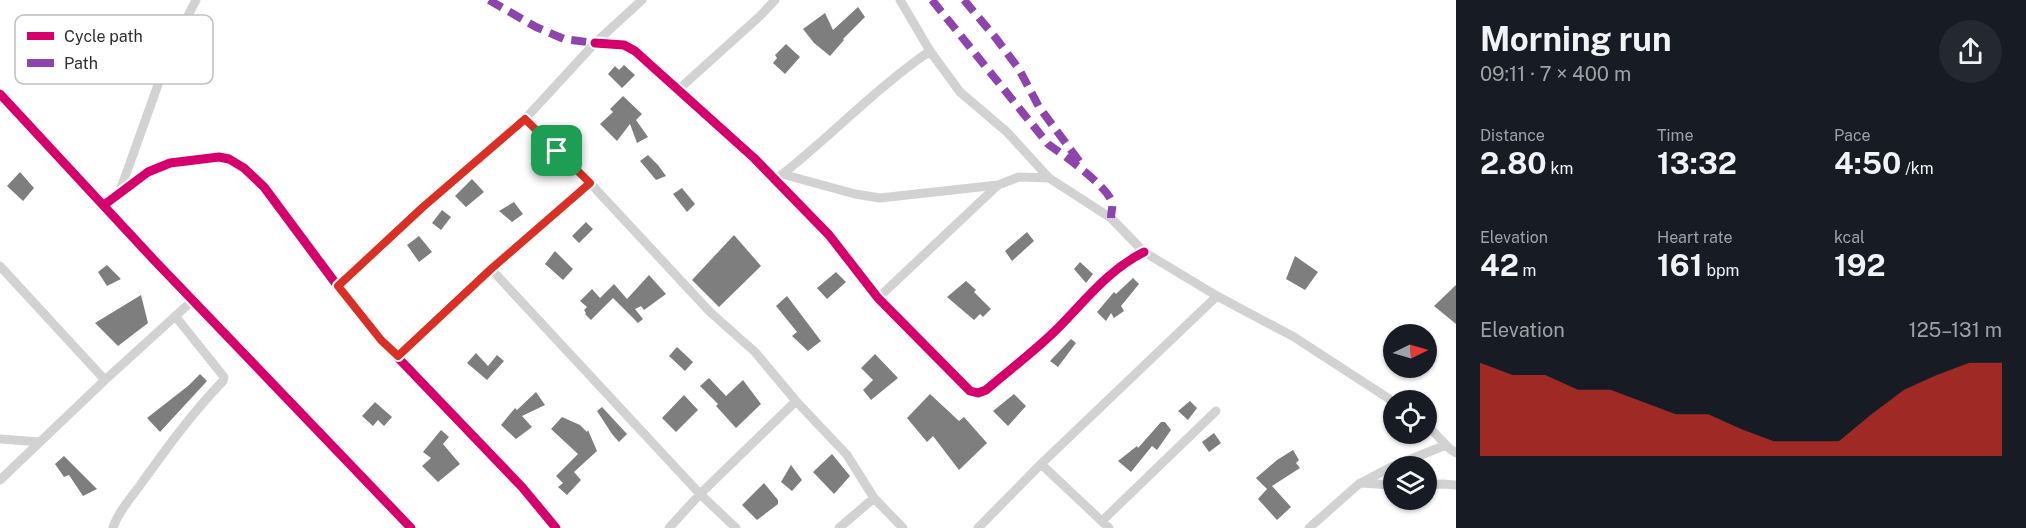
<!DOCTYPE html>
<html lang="en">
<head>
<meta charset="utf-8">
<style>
  :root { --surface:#171b24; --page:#242831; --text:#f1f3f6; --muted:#9ea1a6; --accent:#d93025 }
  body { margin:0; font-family:"Public Sans",sans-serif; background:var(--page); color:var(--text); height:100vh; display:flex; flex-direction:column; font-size:22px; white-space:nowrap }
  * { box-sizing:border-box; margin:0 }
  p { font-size:20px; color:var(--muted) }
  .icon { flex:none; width:33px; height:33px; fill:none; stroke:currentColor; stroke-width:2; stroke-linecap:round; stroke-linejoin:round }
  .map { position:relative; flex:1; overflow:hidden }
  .panel { display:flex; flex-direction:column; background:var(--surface); width:570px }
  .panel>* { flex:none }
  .needle { width:39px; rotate:85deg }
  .fabs { position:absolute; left:1383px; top:324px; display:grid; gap:12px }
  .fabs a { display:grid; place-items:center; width:54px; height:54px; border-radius:50%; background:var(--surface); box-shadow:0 2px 4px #0004; font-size:30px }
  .pin { position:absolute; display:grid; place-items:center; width:51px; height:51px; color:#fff; margin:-26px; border-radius:12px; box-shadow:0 3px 9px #0006 }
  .round { display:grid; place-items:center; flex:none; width:63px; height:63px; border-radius:32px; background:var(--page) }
  .headline { display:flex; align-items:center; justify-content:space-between; height:102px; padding:0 24px }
  h1 { font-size:33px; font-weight:700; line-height:45px }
  .stats { display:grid; grid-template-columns:repeat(3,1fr); gap:9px; height:102px; padding:6px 24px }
  .stats div { display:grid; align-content:center }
  .stats b { font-size:30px; font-weight:700 }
  .stats small { font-size:16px; font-weight:400 }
  .stats p { font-size:16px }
  .chart { height:168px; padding:12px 24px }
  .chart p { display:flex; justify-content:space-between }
  .chart svg { width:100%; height:108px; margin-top:6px; fill:var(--accent); opacity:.7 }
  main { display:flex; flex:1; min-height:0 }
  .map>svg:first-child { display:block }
</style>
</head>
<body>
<main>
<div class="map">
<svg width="1456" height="528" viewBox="0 0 1456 528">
  <rect width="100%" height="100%" fill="#fff"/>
  <path fill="#7e7e7e" d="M858,7L865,17L843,39L844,40L830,56L814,43L803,29L825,13L833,30Z
    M786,44L800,57L785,74L773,63L777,58L775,55Z
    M624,65L635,75L622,88L608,74L615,66L619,70Z
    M623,96L642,114L636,120L648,137L637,143L630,124L617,141L600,124L613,112L610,109Z
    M648,155L658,165L666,176L656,180L646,168L640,161Z
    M20,172L34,188L23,201L7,186Z
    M472,179L484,192L466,207L455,196Z
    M682,188L695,204L687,212L673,194Z
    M514,202L523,214L512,222L499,211Z
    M442,210L451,217L441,230L432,223Z
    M586,222L593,229L579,243L572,236Z
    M1027,232L1034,241L1012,261L1005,251Z
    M734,235L761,266L719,307L692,280Z
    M419,236L432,252L419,262L407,245Z
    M555,251L573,269L563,280L545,264Z
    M1295,256L1318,272L1305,290L1286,279Z
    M1080,262L1093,274L1086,283L1074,269Z
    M107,265L121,279L107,286L98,272Z
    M836,272L846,282L827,299L817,288Z
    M649,275L666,294L644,310L641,306L635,309L643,319L638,323L613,298L591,320L585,314L586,313L584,310L587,307L580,301L592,289L600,298L614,284L627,299Z
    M1133,278L1139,284L1121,306L1124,311L1114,318L1111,313L1106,321L1097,312L1114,292L1116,294Z
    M966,281L976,290L974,292L991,309L983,317L980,314L974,320L947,297Z
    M1456,285V324L1434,306Z
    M141,295L148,323L118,346L95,323Z
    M787,296L821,341L808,351L792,336L797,332L776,306Z
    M1071,339L1076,343L1058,367L1050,361Z
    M677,347L693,362L685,371L669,356Z
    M476,353L488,366L497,355L504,361L487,380L467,363Z
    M875,354L898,378L871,400L863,390L873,380L861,368Z
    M200,374L207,381L160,432L147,418L188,386Z
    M709,378L726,396L743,380L761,404L736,428L716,406L718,404L700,386Z
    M536,392L545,405L522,416L532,427L516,439L501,425L515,408L517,410Z
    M930,394L959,421L964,417L987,443L959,470L933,436L927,442L907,418Z
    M1014,394L1026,406L1008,426L993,411Z
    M684,395L698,410L676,432L662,418Z
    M1190,401L1197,408L1188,420L1178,411Z
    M375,402L392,417L384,426L378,420L373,426L362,416Z
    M602,407L627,434L619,442L612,434L597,411Z
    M562,417L580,425L587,432L588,430L597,451L574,472L581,480L567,495L558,487L563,483L556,476L578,454L551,429Z
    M1161,422H1165L1171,430L1157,450L1152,446L1131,472L1118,461L1137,446L1138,448Z
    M441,430L449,437L443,444L460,464L438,482L422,466L431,458L423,452Z
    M1214,433L1221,443L1209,452L1202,442Z
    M1293,450L1299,460L1296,463L1300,468L1272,486L1291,507L1277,520L1258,499L1267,489L1256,478L1277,460Z
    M832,454L850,476L834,494L813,472Z
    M64,456L97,489L83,496L69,475L64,477L55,464Z
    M791,465L802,480L792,491L781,482Z
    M764,483L778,500V504L757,520L742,505Z"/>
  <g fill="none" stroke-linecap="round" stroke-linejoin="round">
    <path stroke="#d2d2d2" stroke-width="9" d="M900,0L930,51L960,92L1007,132L1049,178
      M595,43L624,45L635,51L754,158L829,235L878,298L970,391L978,393L986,390C1009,370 1035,351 1057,329C1085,301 1108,270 1144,252
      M679,89L760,16L775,0
      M0,94L154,260L411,528
      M525,119L590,183L710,312L755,352L796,401L700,494L669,528
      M782,174L855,194L880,198L998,185
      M780,176C831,136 876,88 930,51
      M590,183L491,269L700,494L736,528
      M120,191L170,51L196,0
      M104,205L148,172L170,163L219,157L229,159L244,168L264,187L345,296L381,340L522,487L556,528
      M0,266L105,380
      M337,286L423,207L525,119L595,43L642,0
      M878,298L998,185L1019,177L1049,178L1111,218L1144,252L1217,296L1294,337L1394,402
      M397,356L491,269
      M796,401L847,455L874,498L903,528
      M1426,424L1450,449L1456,453
      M0,439L40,442
      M1041,464L1109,528
      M0,480L105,380L193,300
      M1361,483L1391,467L1446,445
      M1426,485L1443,484L1456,485
      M1102,521L1216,411
      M113,528C118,512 131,498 141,484C166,449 192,413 223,381L224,377L176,317
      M839,528L874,498
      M978,528L1041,464L1217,296
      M1309,528L1360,483L1394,485"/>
    <path stroke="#8e44ad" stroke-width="8" stroke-dasharray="15 8" stroke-linecap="butt" d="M489,0L536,27L564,39L595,43
      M932,0L1048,144C1062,154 1109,187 1112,203C1113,207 1111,213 1111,218
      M964,0L995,37L1019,69L1039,107L1082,165"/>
    <defs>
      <path id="cycleway" d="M595,43L624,45L635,51L754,158L829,235L878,298L970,391L978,393L986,390C1009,370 1035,351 1057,329C1085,301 1108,270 1144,252
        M0,94L154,260L411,528
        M104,205L148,172L170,163L219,157L229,159L244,168L264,187L345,296L381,340L522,487L556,528"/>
    </defs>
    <use href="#cycleway" stroke="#fff" stroke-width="13"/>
    <use href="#cycleway" stroke="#d6006c" stroke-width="9"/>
  </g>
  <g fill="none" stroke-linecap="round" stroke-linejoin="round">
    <defs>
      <path id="route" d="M525,119L590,183L491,269L398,356L381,340L338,286L423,207Z"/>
    </defs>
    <use href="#route" stroke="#fff" stroke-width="12"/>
    <use href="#route" stroke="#d93025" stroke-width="8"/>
  </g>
  <rect x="15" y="15" width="198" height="69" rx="9" fill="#fff" stroke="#c0c0c0" stroke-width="1.5"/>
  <rect x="27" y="32" width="27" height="8" fill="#d6006c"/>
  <rect x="27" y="59" width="27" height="8" fill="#8e44ad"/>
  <g font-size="16" fill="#2d2d2d">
    <text x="64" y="42">Cycle path</text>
    <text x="64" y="69">Path</text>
  </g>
</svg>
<div class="fabs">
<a><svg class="needle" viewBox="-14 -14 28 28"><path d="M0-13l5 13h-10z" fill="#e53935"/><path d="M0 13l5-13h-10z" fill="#9ea1a6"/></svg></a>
<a><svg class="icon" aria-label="locate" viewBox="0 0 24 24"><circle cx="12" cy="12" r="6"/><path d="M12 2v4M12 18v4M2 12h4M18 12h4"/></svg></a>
<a><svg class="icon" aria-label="layers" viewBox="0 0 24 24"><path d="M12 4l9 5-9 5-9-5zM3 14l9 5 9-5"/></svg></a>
</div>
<div class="pin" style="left:557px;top:151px;background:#1e9e55"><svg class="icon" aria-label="arrive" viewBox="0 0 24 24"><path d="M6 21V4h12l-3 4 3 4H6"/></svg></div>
</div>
<section class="panel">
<div class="headline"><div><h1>Morning run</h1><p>09:11 · 7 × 400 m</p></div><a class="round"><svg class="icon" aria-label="share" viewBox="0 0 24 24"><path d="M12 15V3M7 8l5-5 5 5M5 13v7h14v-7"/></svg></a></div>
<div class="stats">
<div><p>Distance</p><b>2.80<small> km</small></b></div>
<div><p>Time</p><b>13:32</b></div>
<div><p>Pace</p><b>4:50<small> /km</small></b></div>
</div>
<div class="stats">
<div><p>Elevation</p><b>42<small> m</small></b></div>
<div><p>Heart rate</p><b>161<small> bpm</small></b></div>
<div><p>kcal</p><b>192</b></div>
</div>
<div class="chart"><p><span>Elevation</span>125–131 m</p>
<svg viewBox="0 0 160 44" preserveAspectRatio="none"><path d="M0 44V6L10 11L20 11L30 17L40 17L50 22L60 27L70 27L80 33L90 38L100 38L110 38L120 27L130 17L140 11L150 6L160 6V44z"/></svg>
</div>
</section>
</main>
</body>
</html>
